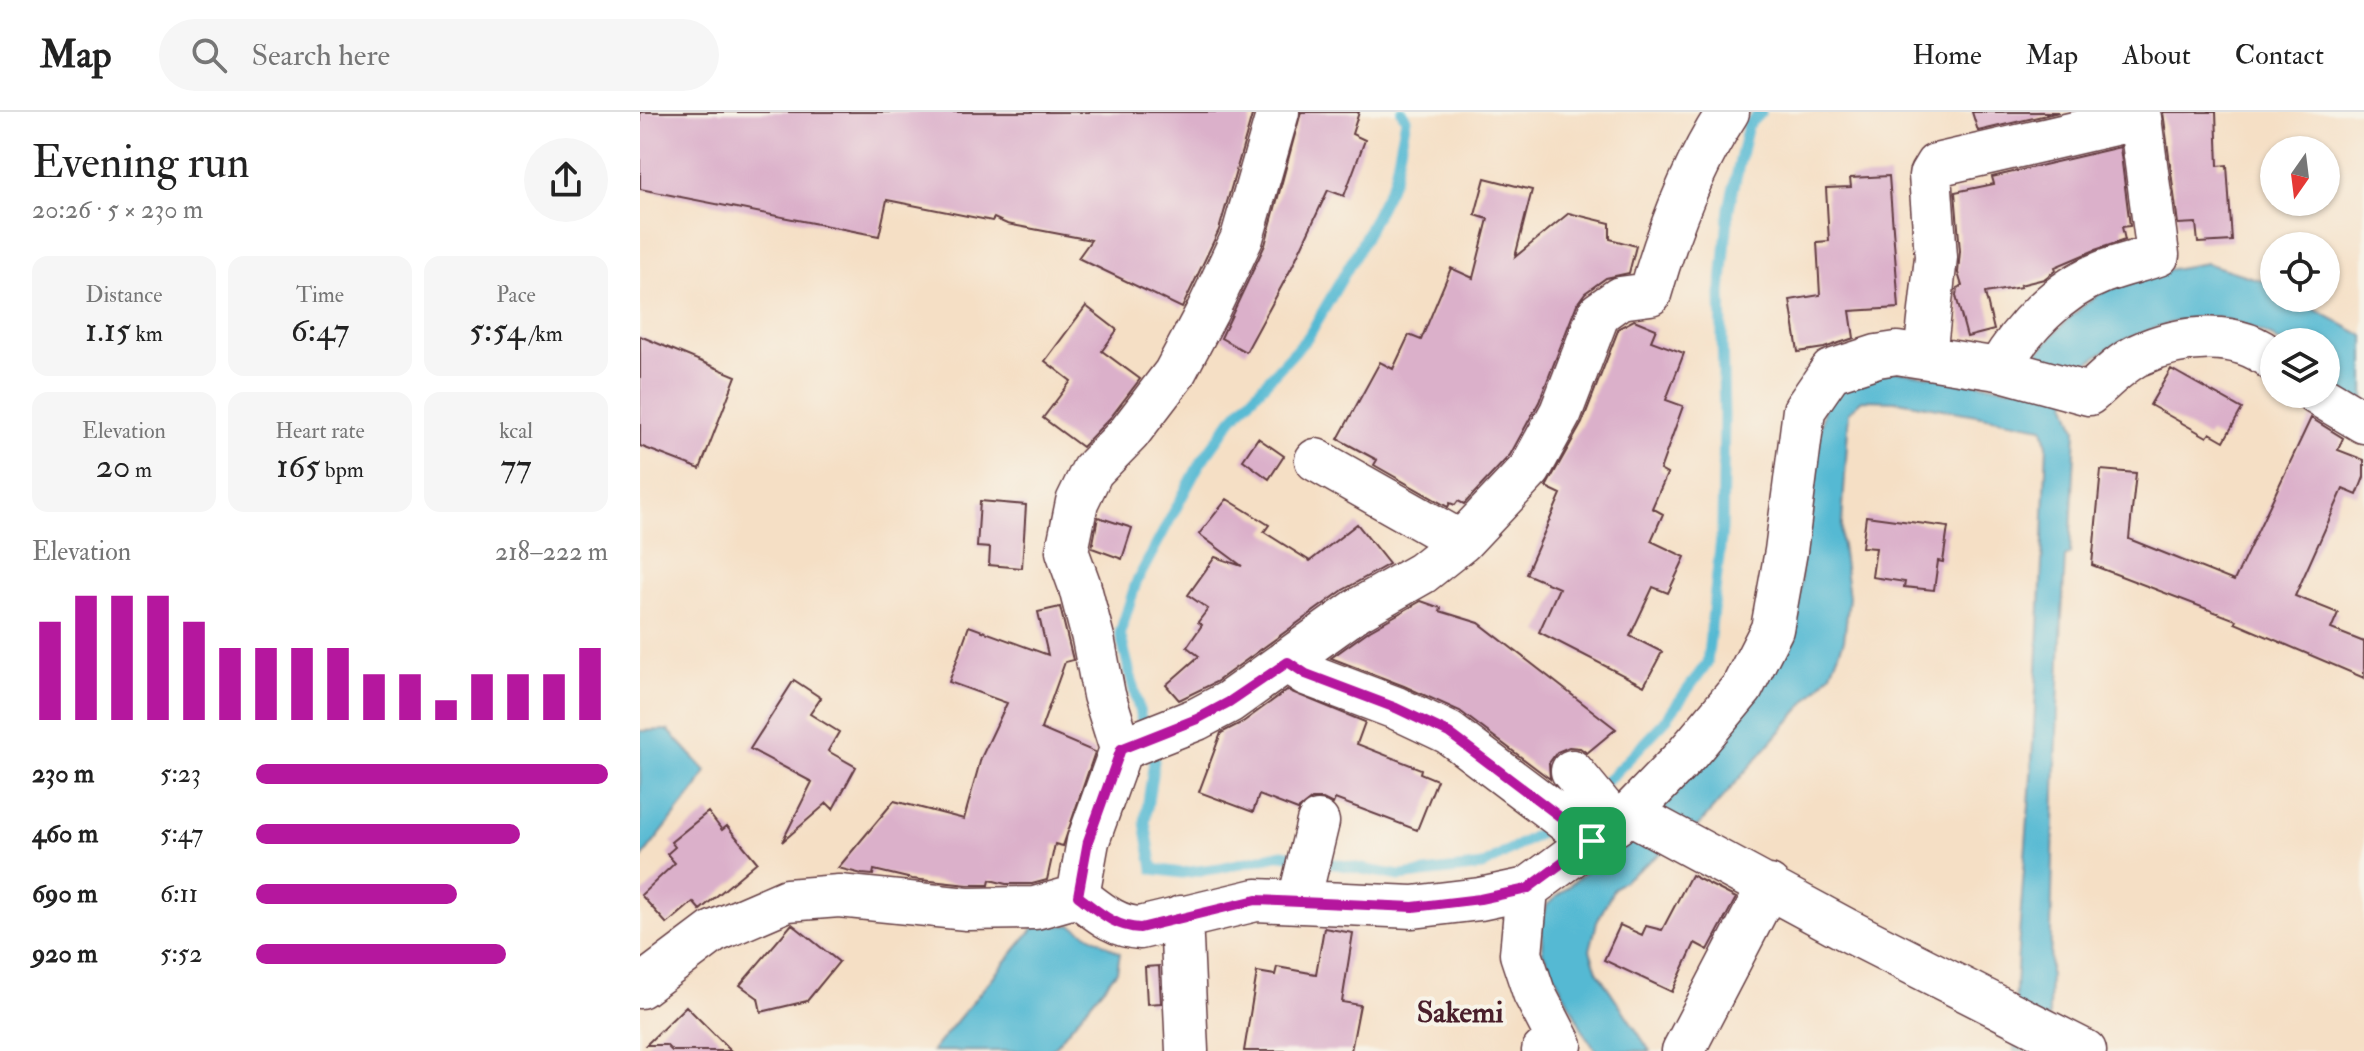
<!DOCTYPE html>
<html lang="en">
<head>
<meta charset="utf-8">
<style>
  :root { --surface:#fff; --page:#f6f6f6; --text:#222; --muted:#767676; --line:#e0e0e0; --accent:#b5179e }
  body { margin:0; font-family:"IM FELL Double Pica",serif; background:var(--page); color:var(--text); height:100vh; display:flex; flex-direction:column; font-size:30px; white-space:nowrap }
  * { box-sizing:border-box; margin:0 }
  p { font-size:26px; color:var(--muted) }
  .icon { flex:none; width:44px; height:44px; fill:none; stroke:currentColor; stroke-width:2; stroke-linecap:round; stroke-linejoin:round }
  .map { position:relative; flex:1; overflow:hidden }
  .sheet { display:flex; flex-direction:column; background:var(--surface); width:640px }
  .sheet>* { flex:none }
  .needle { width:52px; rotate:194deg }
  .buttons { position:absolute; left:1620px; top:24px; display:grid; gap:16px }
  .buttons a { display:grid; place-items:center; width:80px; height:80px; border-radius:50%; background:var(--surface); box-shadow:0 2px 6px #0004; font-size:40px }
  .pin { position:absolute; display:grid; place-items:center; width:68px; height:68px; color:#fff; margin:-34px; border-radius:16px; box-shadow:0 4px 12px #0006 }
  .round { display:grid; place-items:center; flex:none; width:84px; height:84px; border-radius:42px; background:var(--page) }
  .overview { display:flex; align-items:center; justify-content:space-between; height:136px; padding:0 32px }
  h1 { font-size:44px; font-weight:600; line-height:60px }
  .stats { display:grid; grid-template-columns:repeat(3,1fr); gap:12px; height:136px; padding:8px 32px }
  .stats div { display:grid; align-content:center; border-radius:16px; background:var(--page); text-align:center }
  .stats b { font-size:34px; font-weight:600 }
  .stats small { font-size:22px; font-weight:400 }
  .stats p { font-size:22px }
  .chart { height:224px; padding:16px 32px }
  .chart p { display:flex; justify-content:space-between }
  .chart svg { width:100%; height:144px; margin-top:8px; stroke:var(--accent); stroke-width:6 }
  ul { padding:0 32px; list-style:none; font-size:26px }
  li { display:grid; grid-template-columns:128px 96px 1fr; align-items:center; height:60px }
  li i { height:20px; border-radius:10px; background:var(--accent) }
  header { display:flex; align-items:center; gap:48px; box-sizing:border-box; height:112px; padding:0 40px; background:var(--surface); border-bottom:2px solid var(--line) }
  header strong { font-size:38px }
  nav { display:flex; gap:44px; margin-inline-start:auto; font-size:28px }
  .search { width:560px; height:72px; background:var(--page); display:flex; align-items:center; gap:20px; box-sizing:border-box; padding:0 28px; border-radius:44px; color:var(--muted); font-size:30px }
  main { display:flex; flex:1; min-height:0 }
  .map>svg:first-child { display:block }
</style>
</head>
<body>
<header>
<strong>Map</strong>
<div class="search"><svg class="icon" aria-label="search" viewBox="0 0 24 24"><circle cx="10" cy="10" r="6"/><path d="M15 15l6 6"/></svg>Search here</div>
<nav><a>Home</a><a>Map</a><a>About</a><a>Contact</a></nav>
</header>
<main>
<section class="sheet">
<div class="overview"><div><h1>Evening run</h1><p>20:26 · 5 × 230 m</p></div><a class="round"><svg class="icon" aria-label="share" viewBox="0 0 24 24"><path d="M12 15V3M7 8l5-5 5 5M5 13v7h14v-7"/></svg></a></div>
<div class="stats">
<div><p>Distance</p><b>1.15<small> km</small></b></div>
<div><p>Time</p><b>6:47</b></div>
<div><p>Pace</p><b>5:54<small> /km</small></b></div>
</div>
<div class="stats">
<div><p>Elevation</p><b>20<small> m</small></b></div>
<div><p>Heart rate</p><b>165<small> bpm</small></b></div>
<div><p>kcal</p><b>77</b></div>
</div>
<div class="chart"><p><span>Elevation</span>218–222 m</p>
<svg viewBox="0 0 160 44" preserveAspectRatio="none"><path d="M5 44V14M15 44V6M25 44V6M35 44V6M45 44V14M55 44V22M65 44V22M75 44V22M85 44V22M95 44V30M105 44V30M115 44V38M125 44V30M135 44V30M145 44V30M155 44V22"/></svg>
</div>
<ul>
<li><b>230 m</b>5:23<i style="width:100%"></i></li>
<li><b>460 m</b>5:47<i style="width:75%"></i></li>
<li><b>690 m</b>6:11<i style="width:57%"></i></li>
<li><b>920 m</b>5:52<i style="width:71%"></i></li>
</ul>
</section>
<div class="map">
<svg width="1724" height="939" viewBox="0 0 1724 939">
  <rect width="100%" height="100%" fill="#f7f3e8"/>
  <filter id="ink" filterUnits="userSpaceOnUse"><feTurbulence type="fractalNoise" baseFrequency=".0125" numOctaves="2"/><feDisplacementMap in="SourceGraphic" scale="16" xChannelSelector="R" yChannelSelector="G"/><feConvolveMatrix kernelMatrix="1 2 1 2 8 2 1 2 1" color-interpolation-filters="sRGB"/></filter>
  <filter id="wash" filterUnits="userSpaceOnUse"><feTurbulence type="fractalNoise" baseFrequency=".006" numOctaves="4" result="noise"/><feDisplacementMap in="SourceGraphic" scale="32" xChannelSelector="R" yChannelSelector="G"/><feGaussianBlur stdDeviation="1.8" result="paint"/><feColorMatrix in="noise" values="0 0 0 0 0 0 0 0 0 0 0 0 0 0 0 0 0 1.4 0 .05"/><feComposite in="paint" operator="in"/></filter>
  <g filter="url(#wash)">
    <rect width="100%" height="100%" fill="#f5dfc5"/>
    <path fill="#55b9d3" stroke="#506c7f" stroke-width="2" d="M1566,151L1623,169L1634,175V186H1654L1724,224V293L1686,268V230H1638L1631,224C1614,218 1596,209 1579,206C1544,200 1473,228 1447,252C1438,261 1432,278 1426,289L1436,318L1430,442L1425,445C1416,610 1412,774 1408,939H1374C1375,852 1384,765 1390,679C1398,564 1402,448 1407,333L1403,315L1258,289L1222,288L1209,300L1201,427L1209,485L1204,528L1191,561L1059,713L974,776L957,810L950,838L957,859L1010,939H957L947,926L902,839V809L907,793L990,722L1145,531L1160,481L1163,416L1185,290L1230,255L1370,276C1398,239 1437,188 1481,171C1508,160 1538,156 1566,151Z
      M28,618L66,659L58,674L0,748V619Z
      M432,813L480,841L477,859L411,939H292L395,814Z"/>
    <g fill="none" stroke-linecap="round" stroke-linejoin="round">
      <path stroke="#55b9d3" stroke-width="11" d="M504,618L480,521L496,471L559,353L592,307L668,225L719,137L754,67L766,7L762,0
        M509,634L514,649L505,710L513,757L542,761L580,756L642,742L760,764L842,754L914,713
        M958,676L975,661L1024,610L1067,551L1082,418L1084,304L1081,181L1089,96L1108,13L1121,0"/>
    </g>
    <g id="blocks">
      <path fill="#dbb0ca" d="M0,0H613L579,118L542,196L438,146L451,128L367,112L354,106L352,109L247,88L239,124L0,77Z
        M661,0H719L712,22L725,28L704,84L688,78L652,155L606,240L581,226L625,133Z
        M1332,0H1419L1338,19Z
        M1523,0H1576L1578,54L1587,53L1592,129L1558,131L1556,111L1538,112Z
        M1480,35L1490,114L1482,115L1485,128L1455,138L1415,155L1416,158L1404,167L1380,173L1381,175L1345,181L1354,218L1327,225L1316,184L1317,176L1322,174L1318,161L1320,139L1315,80L1354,72L1352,65Z
        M1249,64L1259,196L1210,199L1214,226L1184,236L1158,240L1150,188L1180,183L1177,130L1189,129L1186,76L1211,75L1210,66Z
        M845,66L892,78L875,145L929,101L970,111V127L996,134L989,161L966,166L945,181L937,192L899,290L870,343L824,392L818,389L815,393L810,391L808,395L734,353L737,348L698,327L740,250L753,257L769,223L781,228L811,156L833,166L848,107L835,103Z
        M446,194L477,218L462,239L500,267L471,305L442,335L403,306L431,269L405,249Z
        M994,208L1016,217L1011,229L1044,241L1026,288L1043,294L1020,358L1027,362L1012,396L1023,402L1011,429L1045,445L1028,481L1013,475L990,524L1022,540L1004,574L899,520L919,476L886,462L921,382L906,375L942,311L979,216Z
        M0,224L96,264L60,357L0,334Z
        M1531,257L1602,297L1584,329L1570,321L1567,325L1510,293Z
        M1671,306L1703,326L1698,338L1724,348V365L1717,383L1703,377L1655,484L1698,501L1691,517L1724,530V566L1595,511L1596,508L1452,453L1461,358L1496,361L1489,427L1594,469Z
        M618,326L644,344L629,367L603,348Z
        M587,387L629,413L624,420L670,449L717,412L749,452L703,478L576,570L539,588L526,573L559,544L547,535L562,513L558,510L568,497L548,483L575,445L602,454L559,422Z
        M340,389L386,393L382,456L349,453L350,436L337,435Z
        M1226,404L1308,415L1303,450L1298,449L1294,478L1264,475L1265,470L1232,465L1236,436L1222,435Z
        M458,405L492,416L482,447L452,436Z
        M781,489L801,496L800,499L839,511L976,617L947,641L940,636L929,635L917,640L909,651L910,667L820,599L764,574L691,546L730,518Z
        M420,495L433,548L425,550L401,617L455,640L423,734L415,732L407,768L392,772H366L350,768L349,773H328L272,767L234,758L233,763L222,762L198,756L254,689L324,707L341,646L367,591L309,570L329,514L408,543L398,500Z
        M154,568L181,586L170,602L199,620L188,639L216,655L193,697L187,691L142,730L172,670L110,637Z
        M647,578L725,610L717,632L781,657L780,661L797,668L777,718L695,687L693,692L683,687H672L658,698L619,683L613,700L559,680L581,621L603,610Z
        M68,700L82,718L87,714L117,750L60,798L53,790L27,812L1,783L35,751L27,742L35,735L31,730Z
        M1051,763L1096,786L1068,838L1055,831L1032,880L964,848L980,813L1002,823L1006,814L1022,818Z
        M152,812L199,850L167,889L121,900L118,886L100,873Z
        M684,816L713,821L702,890L720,893L711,939H604L617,860L635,863L637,855L676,862Z
        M519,854L521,891L507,892L505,855Z
        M46,894L91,939H32L26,933H6Z"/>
    </g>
  </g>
  <g filter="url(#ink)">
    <use href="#blocks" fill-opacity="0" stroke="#643c42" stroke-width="2"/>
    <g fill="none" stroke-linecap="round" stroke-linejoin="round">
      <defs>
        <path id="minor" d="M1285,244L1296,145L1290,63L1296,53L1500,6L1518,143C1500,149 1481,153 1463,160C1418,177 1382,217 1358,257
          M1677,282L1724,310
          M676,348L821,430
          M648,550L666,562L756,596L809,621L952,729
          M481,637L464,583L453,526L439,472L427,439L437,390L452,359L489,321L534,262L567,200L602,126L638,0
          M932,659L976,712
          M990,701L1207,818L1445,939
          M887,777L881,842L894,881L921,933L903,939
          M438,784C458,799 475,815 500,816L616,788L773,795L840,787L887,777L990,701L1047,642L1102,576L1132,517L1146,439L1164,298L1191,259L1237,244L1257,241L1358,257L1449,282C1464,269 1480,252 1498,243C1539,224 1598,216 1634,249
          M438,784L448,729L481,637L557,607L589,590L717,498L782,461L821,430L890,357L921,300L959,201L980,186L1010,182C1028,119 1052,55 1088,0
          M659,789L678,710
          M541,805L547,939
          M0,875L73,820L147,788L199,784L327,797L395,796L438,784
          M1043,939L1129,774"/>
      </defs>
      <use href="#minor" stroke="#643c42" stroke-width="45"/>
      <use href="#minor" stroke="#fff" stroke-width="42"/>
    </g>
  </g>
  <g fill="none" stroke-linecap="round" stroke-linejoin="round" filter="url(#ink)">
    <defs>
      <path id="route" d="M648,550L666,562L756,596L809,621L952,729L887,777L840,787L773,795L616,788L500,816C474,815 458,799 438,784L448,729L481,637L557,607L589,590Z"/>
    </defs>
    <use href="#route" stroke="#fff" stroke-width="16"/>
    <use href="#route" stroke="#b5179e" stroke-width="10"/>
  </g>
  <g text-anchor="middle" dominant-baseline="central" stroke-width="8" stroke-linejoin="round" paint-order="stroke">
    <g font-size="30" font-weight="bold" fill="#4a1f2b" stroke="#f7f3e8">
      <text x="820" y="900">Sakemi</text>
    </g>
  </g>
</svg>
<div class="buttons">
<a><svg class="needle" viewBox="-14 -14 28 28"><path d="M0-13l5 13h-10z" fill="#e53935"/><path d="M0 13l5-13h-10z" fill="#767676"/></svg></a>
<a><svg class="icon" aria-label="locate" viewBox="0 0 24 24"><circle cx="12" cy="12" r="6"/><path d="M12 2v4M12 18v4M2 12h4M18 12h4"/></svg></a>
<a><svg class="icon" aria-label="layers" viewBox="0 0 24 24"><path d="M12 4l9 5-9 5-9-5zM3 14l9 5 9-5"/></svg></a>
</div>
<div class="pin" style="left:952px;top:729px;background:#1e9e55"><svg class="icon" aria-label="arrive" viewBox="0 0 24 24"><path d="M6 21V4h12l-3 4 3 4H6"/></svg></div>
</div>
</main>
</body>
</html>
